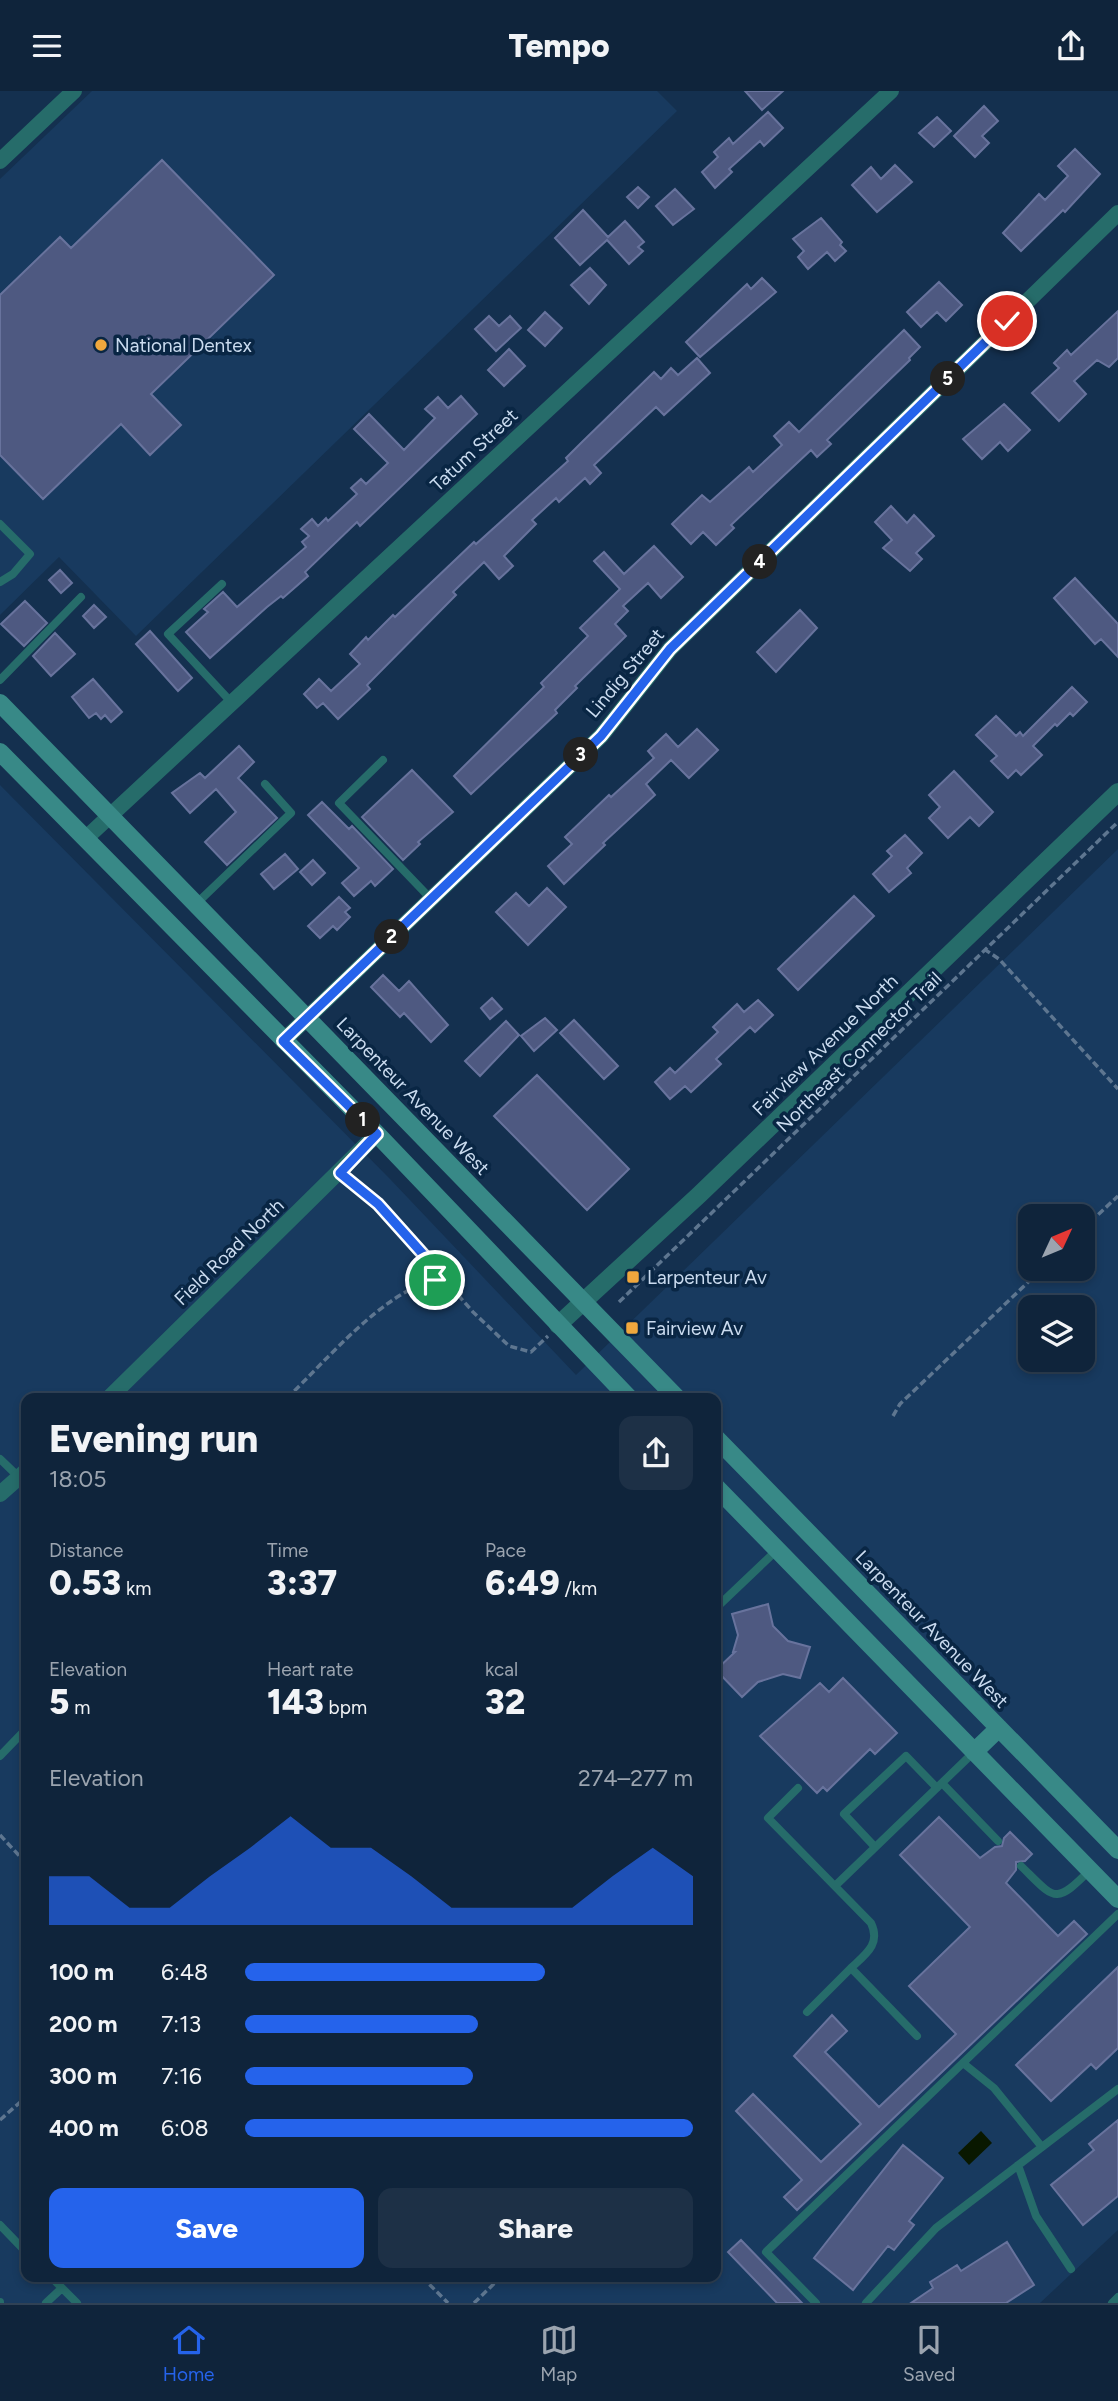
<!DOCTYPE html>
<html lang="en">
<head>
<meta charset="utf-8">
<style>
  :root { --surface:#0f243b; --page:#1d3046; --text:#f1f3f6; --muted:#9ba4af; --line:#2f4155; --accent:#2563eb }
  body { margin:0; font-family:Figtree,sans-serif; background:var(--page); color:var(--text); height:100vh; display:flex; flex-direction:column; font-size:26px; white-space:nowrap }
  * { box-sizing:border-box; margin:0 }
  p { font-size:23px; color:var(--muted) }
  .icon { flex:none; width:38px; height:38px; fill:none; stroke:currentColor; stroke-width:2; stroke-linecap:round; stroke-linejoin:round }
  .map { position:relative; flex:1; overflow:hidden }
  .side { position:absolute; left:21px; top:1302px; width:700px; height:889px; display:flex; flex-direction:column; background:var(--surface); border-radius:14px; box-shadow:0 4px 10px #0003,0 0 0 2px var(--line) }
  .side>* { flex:none }
  .needle { width:46px; rotate:46deg }
  .fabs { position:absolute; left:1018px; top:1113px; display:grid; gap:14px }
  .fabs a { display:grid; place-items:center; width:77px; height:77px; border-radius:14px; background:var(--surface); box-shadow:0 4px 10px #0003,0 0 0 2px var(--line); font-size:35px }
  .pin { position:absolute; display:grid; place-items:center; width:60px; height:60px; color:#fff; margin:-30px; border:4px solid #fff; border-radius:50%; box-shadow:0 2px 7px #0007 }
  .km { position:absolute; width:35px; height:35px; margin:-18px; border-radius:50%; background:#222; color:#fff; font-size:19px; line-height:35px; text-align:center }
  .round { display:grid; place-items:center; flex:none; width:74px; height:74px; border-radius:14px; background:var(--page) }
  .summary { display:flex; align-items:center; justify-content:space-between; height:119px; padding:0 28px }
  h1 { font-size:38px; font-weight:800; line-height:52px }
  .metrics { display:grid; grid-template-columns:repeat(3,1fr); gap:10px; height:119px; padding:7px 28px }
  .metrics div { display:grid; align-content:center }
  .metrics b { font-size:35px; font-weight:800 }
  .metrics small { font-size:19px; font-weight:400 }
  .metrics p { font-size:19px }
  .chart { height:196px; padding:14px 28px }
  .chart p { display:flex; justify-content:space-between }
  .chart svg { width:100%; height:126px; margin-top:7px; fill:var(--accent); opacity:.7 }
  .button { display:flex; gap:14px; margin-top:auto; padding:14px 28px }
  .button a { flex:1; height:80px; border-radius:14px; background:var(--accent); color:#fff; font-size:28px; font-weight:800; line-height:80px; text-align:center }
  .button a+a { background:var(--page); color:var(--text) }
  ul { padding:0 28px; list-style:none; font-size:23px }
  li { display:grid; grid-template-columns:112px 84px 1fr; align-items:center; height:52px }
  li i { height:18px; border-radius:9px; background:var(--accent) }
  header { display:flex; justify-content:space-between; align-items:center; height:91px; padding:0 28px; background:var(--surface); font-size:32px; font-weight:800 }
  .tab-bar { display:flex; justify-content:space-around; align-items:center; height:98px; border-top:2px solid var(--line); background:var(--surface); font-size:19px; color:var(--muted) }
  .tab-bar a { display:grid; justify-items:center; gap:4px }
  .tab-bar .selected { color:var(--accent) }
  .map>svg:first-child { display:block }
</style>
</head>
<body>
<header><svg class="icon" aria-label="menu" viewBox="0 0 24 24"><path d="M4 6h16M4 12h16M4 18h16"/></svg>Tempo<svg class="icon" aria-label="share" viewBox="0 0 24 24"><path d="M12 15V3M7 8l5-5 5 5M5 13v7h14v-7"/></svg></header>
<div class="map">
<svg width="1118" height="2212" viewBox="0 0 1118 2212">
  <rect width="100%" height="100%" fill="#14304f"/>
  <path fill="#183a5f" fill-rule="evenodd" d="M92,0H657L677,20L136,545L59,466L0,524V88Z
    M0,694L390,1088L576,1284L1118,758V2139L1040,2212H0ZM1031,1125H1083V1178H1031ZM1031,1216H1083V1269H1031ZM26,1307H716V2186H26Z"/>
  <path fill="#091800" d="M981,2040L992,2052L969,2074L958,2062Z"/>
  <path fill="#4e5981" stroke="#68739d" stroke-width="2" d="M745,0H783L762,19Z
    M984,15L998,30L982,45L989,52L975,66L954,45Z
    M768,21L783,37L764,55L760,50L729,78L732,81L715,97L702,81L718,66L714,61L729,47L733,53Z
    M937,26L951,40L934,56L919,42Z
    M1075,58L1100,83L1065,121L1063,119L1021,160L1003,142L1039,103L1045,109L1068,85L1058,75Z
    M162,69L274,184L151,303L181,334L150,364L121,333L43,408L0,364V204L60,146L71,157Z
    M895,74L912,91L877,121L852,94L871,76L881,88Z
    M638,96L649,106L638,117L627,106Z
    M675,98L694,118L673,134L656,115Z
    M583,119L608,146L625,130L644,151L638,156L643,160L629,173L607,149L580,174L555,147Z
    M821,127L842,151L840,154L846,160L835,170L827,161L808,178L798,166L804,160L793,148Z
    M590,177L606,194L589,213L571,194Z
    M762,187L776,201L700,266L686,251L747,193L751,198Z
    M939,191L962,214L946,230L937,221L921,236L907,221Z
    M1118,220V267L1109,276L1097,269L1074,290L1086,303L1059,330L1032,302L1059,277L1054,272L1067,259L1071,264Z
    M545,221L562,237L545,255L528,239Z
    M489,225L499,235L510,225L521,237L496,260L475,238Z
    M904,239L920,256L909,267L910,269L827,349L831,353L817,366L811,359L731,434L734,437L716,454L703,441L691,453L672,433L702,404L710,411L749,376L753,381L782,354L774,345L789,331L799,341Z
    M509,258L525,275L504,295L488,279Z
    M697,267L710,282L664,324L656,316L594,374L601,382L590,393L585,387L559,411L556,407L532,429L536,433L504,465L513,475L499,488L484,471L453,501L456,504L367,594L370,598L338,628L323,612L317,617L304,603L319,588L331,600L360,573L350,563L366,546L368,549L393,524L395,526L474,451L476,453L568,370L566,367L582,351L654,281L661,288L671,277L678,284Z
    M461,305L477,323L360,435L357,431L305,481L308,485L283,507L281,505L267,516L210,567L186,541L208,521L204,518L223,501L237,516L306,456L302,451L309,445L301,438L312,428L318,435L326,427L328,430L357,403L351,397L361,388L366,393L388,372L354,338L369,323L404,359L435,327L425,318L438,306L448,317Z
    M1004,313L1030,339L1008,360L1000,351L982,368L963,348Z
    M891,415L907,432L914,424L934,445L916,462L922,468L910,480L883,457L892,449L875,431Z
    M654,455L683,486L661,507L648,492L623,515L628,520L615,533L626,545L575,595L577,597L555,619L557,622L471,703L454,685L544,596L541,592L588,545L580,537L620,498L594,470L604,461L624,483Z
    M60,479L72,492L61,502L49,489Z
    M1075,487L1118,533V566L1101,548L1095,553L1054,507Z
    M25,510L47,532L24,555L1,533Z
    M94,514L106,526L94,537L83,525Z
    M800,519L817,537L776,581L757,561Z
    M150,540L192,587L178,600L136,553Z
    M55,542L75,563L51,585L33,565Z
    M93,588L122,621L111,631L105,624L101,628L96,622L89,627L72,606Z
    M1072,596L1087,611L1073,625L1070,622L1057,635L1055,633L1033,655L1042,664L1021,684L1016,679L1008,687L991,670L997,665L976,644L996,625L1016,645L1020,641L1023,645Z
    M697,638L718,659L689,687L671,669L646,693L655,704L603,752L605,754L564,793L548,775L572,753L565,746L609,704L611,706L654,667L648,660L666,643L678,656Z
    M239,655L254,671L238,687L277,727L227,774L205,751L236,721L216,698L190,722L172,702L200,682L205,687Z
    M412,679L453,721L418,751L420,753L403,769L362,726Z
    M954,680L993,721L979,735L970,726L948,747L929,727L940,716L929,704Z
    M322,711L349,738L352,735L393,778L375,795L371,790L354,805L342,792L359,777L308,724Z
    M905,744L922,762L907,777L911,782L889,801L873,783L892,765L887,760Z
    M285,763L298,778L274,798L261,783Z
    M313,769L325,782L312,794L300,781Z
    M547,797L566,816L528,854L496,821L516,802L529,815Z
    M854,805L874,825L798,899L778,878Z
    M339,806L350,817L345,821L350,826L337,839L333,835L320,847L308,835Z
    M383,884L399,900L409,890L448,934L431,951L404,922L400,926L371,896Z
    M492,907L502,918L490,928L481,917Z
    M758,909L773,924L755,941L750,936L716,968L721,973L691,1001L685,995L670,1008L655,991L670,977L675,982L718,941L713,936L737,913L744,921Z
    M545,927L557,939L534,960L521,945Z
    M574,929L618,975L604,988L560,942Z
    M506,930L519,944L480,985L465,970Z
    M537,984L629,1078L587,1119L494,1025Z
    M768,1513L773,1535L788,1550L810,1556L800,1587L783,1583L758,1591L742,1606L716,1579L735,1561H733L738,1544L732,1523Z
    M843,1587L897,1642L875,1663L870,1658L827,1700L823,1696L817,1702L760,1645L820,1592L829,1601Z
    M939,1726L980,1767L995,1756L1002,1755L1004,1747L1010,1741L1032,1763L1025,1770L1016,1771V1779L1006,1792L1058,1845L1074,1830L1087,1843L797,2119L784,2106L802,2089L736,2020L753,2003L821,2071L861,2033L794,1965L832,1924L847,1940L825,1961L879,2016L956,1943L909,1895L970,1836L900,1764Z
    M1118,1876V1957L1096,1978L1091,1973L1051,2010L1016,1974Z
    M1118,2029V2105L1083,2134L1051,2094L1094,2059L1089,2053Z
    M903,2054L943,2087L909,2130L914,2134L894,2159L888,2155L853,2199L814,2167Z
    M741,2149L802,2212H777L728,2161Z
    M1007,2151L1034,2194L1006,2212H911L933,2197L930,2191L957,2174L961,2180Z"/>
  <g fill="none" stroke-linecap="round" stroke-linejoin="round">
    <path stroke="#5e7690" stroke-width="3.5" stroke-dasharray="7 3.5" stroke-linecap="butt" d="M984,858L999,868L1118,998
      M350,1090L378,1113L473,1221L509,1255L531,1261L548,1245
      M1083,1138L1118,1105
      M619,1211L1118,731
      M287,1307C327,1269 383,1201 435,1189L454,1199
      M893,1325L900,1313L1042,1178
      M0,1744L26,1772
      M0,2029L26,2006
      M422,2186L448,2212
      M474,2212L501,2186"/>
    <path stroke="#266c6a" stroke-width="8" d="M0,433L30,463L13,483L0,491
      M222,493L168,543L232,612
      M0,589L81,506
      M383,669L339,712L431,808
      M196,813L291,722L265,693
      M0,1368L26,1393
      M716,1517L777,1459
      M716,1647L717,1648
      M0,1665L26,1638
      M942,1692L998,1750
      M798,1697L768,1727L871,1832C881,1853 866,1863 851,1877
      M875,1756L844,1723L906,1665L937,1697
      M1021,1775C1055,1808 1054,1815 1090,1779
      M835,1795L974,1661
      M807,1921L851,1877L917,1945
      M963,1972L994,1997L1042,2056
      M1018,2074L1036,2125L1071,2178
      M0,2134L26,2161
      M51,2186L77,2212
      M0,2211V2212
      M46,2212L62,2197
      M816,2212L766,2161L1118,1823
      M866,2212L936,2137L1118,1998
      M1112,2212L1118,2206"/>
    <path stroke="#266c6a" stroke-width="16" d="M0,70L74,0
      M85,748L891,0
      M283,950L601,645L670,558L1118,122
      M109,1307L377,1043
      M0,1403L26,1380"/>
    <path stroke="#266c6a" stroke-width="18" d="M558,1234L699,1104L1118,701"/>
    <path stroke="#388987" stroke-width="18" d="M0,612L677,1307
      M0,661L377,1043L629,1307
      M716,1347L1118,1759
      M716,1396L1118,1808
      M974,1661L999,1637"/>
  </g>
  <g fill="none" stroke-linecap="round" stroke-linejoin="round">
    <defs>
      <path id="route" d="M435,1189L456,1200L378,1113L340,1082L377,1043L283,950L601,645L670,558L1007,230"/>
    </defs>
    <use href="#route" stroke="#fff" stroke-width="14"/>
    <use href="#route" stroke="#2563eb" stroke-width="9"/>
  </g>
  <g fill="#efa73d" stroke="#092644" stroke-width="2.5">
    <circle cx="101" cy="254" r="7"/>
    <rect x="626" y="1179" width="14" height="14" rx="3.5"/>
    <rect x="625" y="1230" width="14" height="14" rx="3.5"/>
  </g>
  <g text-anchor="middle" dominant-baseline="central" stroke-width="7" stroke-linejoin="round" paint-order="stroke">
    <g font-size="19" fill="#cadbef" stroke="#092644" text-anchor="start">
      <text x="115" y="254">National Dentex</text>
      <text x="647" y="1186">Larpenteur Av</text>
      <text x="646" y="1237">Fairview Av</text>
    </g>
    <g font-size="19" fill="#cadbef" stroke="#092644">
      <text transform="translate(474 359) rotate(-43)">Tatum Street</text>
      <text transform="translate(625 582) rotate(-50)">Lindig Street</text>
      <text transform="translate(825 954) rotate(-44)">Fairview Avenue North</text>
      <text transform="translate(859 961) rotate(-44)">Northeast Connector Trail</text>
      <text transform="translate(413 1005) rotate(46)">Larpenteur Avenue West</text>
      <text transform="translate(229 1161) rotate(-44)">Field Road North</text>
      <text transform="translate(932 1538) rotate(46)">Larpenteur Avenue West</text>
    </g>
  </g>
</svg>
<div class="fabs">
<a><svg class="needle" viewBox="-14 -14 28 28"><path d="M0-13l5 13h-10z" fill="#e53935"/><path d="M0 13l5-13h-10z" fill="#9ba4af"/></svg></a>
<a><svg class="icon" aria-label="layers" viewBox="0 0 24 24"><path d="M12 4l9 5-9 5-9-5zM3 14l9 5 9-5"/></svg></a>
</div>
<div class="pin" style="left:435px;top:1189px;background:#1e9e55"><svg class="icon" aria-label="arrive" viewBox="0 0 24 24"><path d="M6 21V4h12l-3 4 3 4H6"/></svg></div>
<div class="pin" style="left:1007px;top:230px;background:#d93025"><svg class="icon" aria-label="check" viewBox="0 0 24 24"><path d="M5 12l5 5 9-10"/></svg></div>
<b class="km" style="left:363px;top:1029px">1</b>
<b class="km" style="left:392px;top:846px">2</b>
<b class="km" style="left:581px;top:664px">3</b>
<b class="km" style="left:760px;top:471px">4</b>
<b class="km" style="left:948px;top:288px">5</b>
<section class="side">
<div class="summary"><div><h1>Evening run</h1><p>18:05</p></div><a class="round"><svg class="icon" aria-label="share" viewBox="0 0 24 24"><path d="M12 15V3M7 8l5-5 5 5M5 13v7h14v-7"/></svg></a></div>
<div class="metrics">
<div><p>Distance</p><b>0.53<small> km</small></b></div>
<div><p>Time</p><b>3:37</b></div>
<div><p>Pace</p><b>6:49<small> /km</small></b></div>
</div>
<div class="metrics">
<div><p>Elevation</p><b>5<small> m</small></b></div>
<div><p>Heart rate</p><b>143<small> bpm</small></b></div>
<div><p>kcal</p><b>32</b></div>
</div>
<div class="chart"><p><span>Elevation</span>274–277 m</p>
<svg viewBox="0 0 160 44" preserveAspectRatio="none"><path d="M0 44V27L10 27L20 38L30 38L40 27L50 17L60 6L70 17L80 17L90 27L100 38L110 38L120 38L130 38L140 27L150 17L160 27V44z"/></svg>
</div>
<ul>
<li><b>100 m</b>6:48<i style="width:67%"></i></li>
<li><b>200 m</b>7:13<i style="width:52%"></i></li>
<li><b>300 m</b>7:16<i style="width:51%"></i></li>
<li><b>400 m</b>6:08<i style="width:100%"></i></li>
</ul>
<div class="button"><a>Save</a><a>Share</a></div>
</section>
</div>
<nav class="tab-bar">
<a class="selected"><svg class="icon" aria-label="home" viewBox="0 0 24 24"><path d="M3 11l9-7 9 7M6 9v11h12V9"/></svg>Home</a>
<a><svg class="icon" aria-label="map" viewBox="0 0 24 24"><path d="M3 6l6-2 6 2 6-2v14l-6 2-6-2-6 2zM9 4v14M15 6v14"/></svg>Map</a>
<a><svg class="icon" aria-label="saved" viewBox="0 0 24 24"><path d="M7 4h10v16l-5-4-5 4z"/></svg>Saved</a>
</nav>
</body>
</html>
